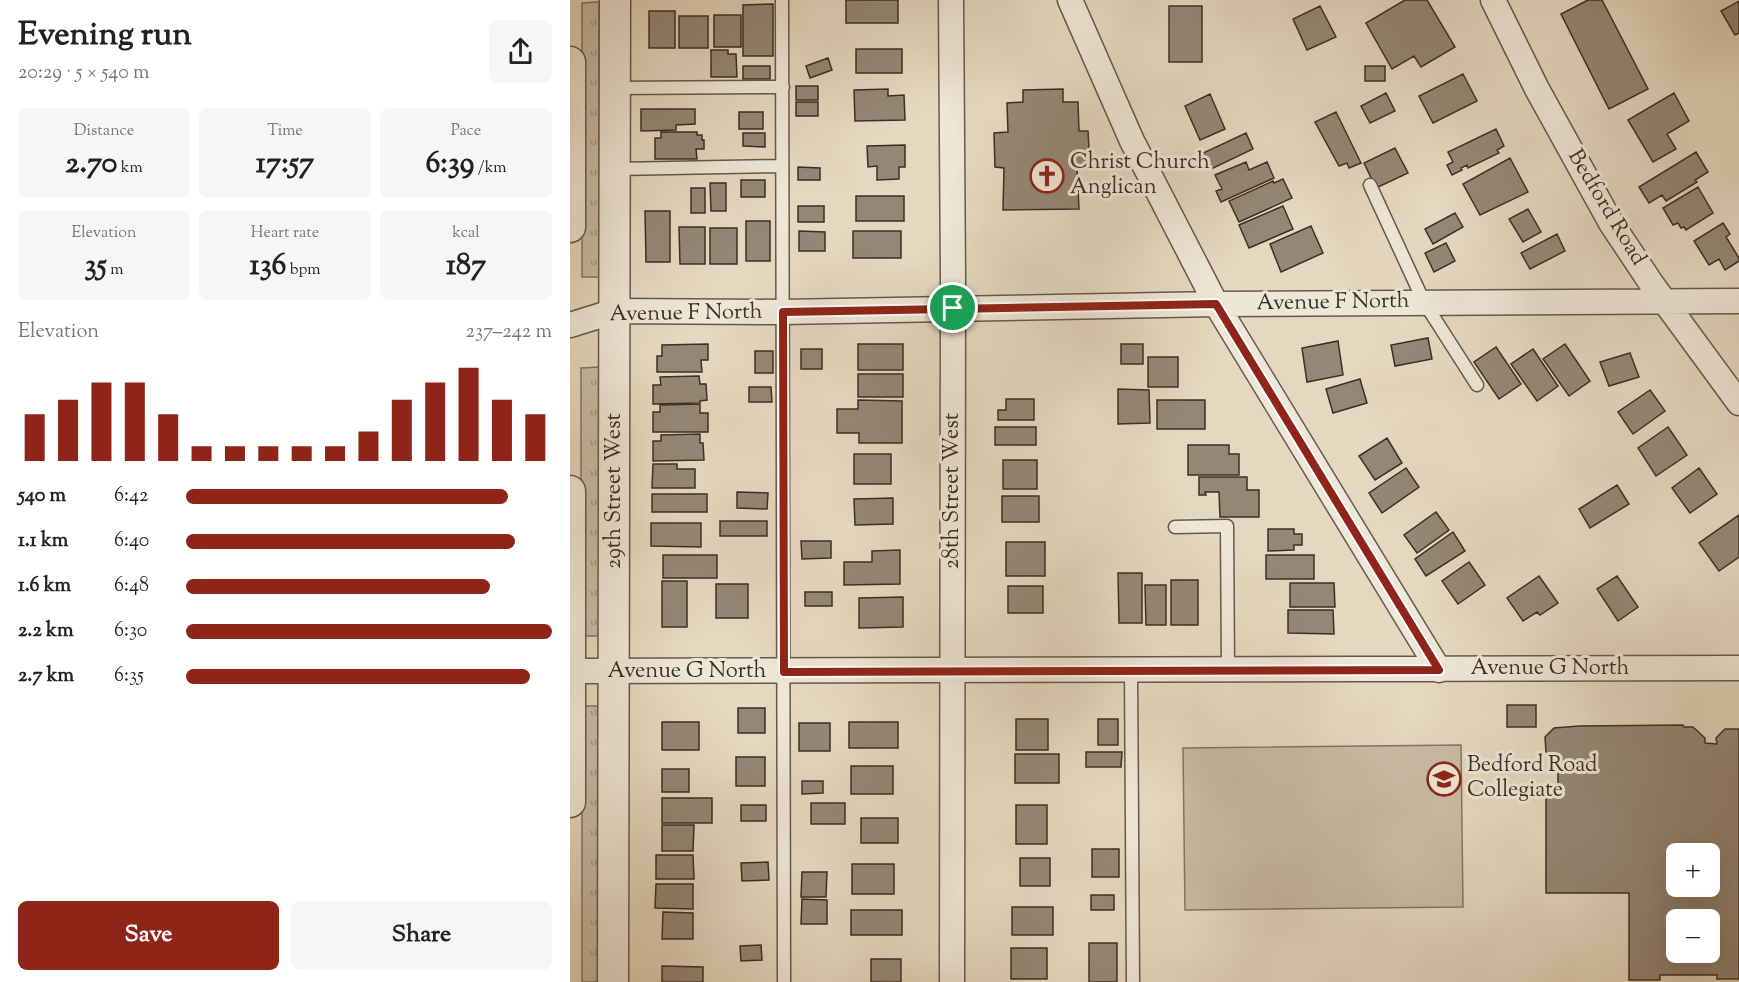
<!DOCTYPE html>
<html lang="en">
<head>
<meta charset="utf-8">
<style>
  :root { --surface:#fff; --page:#f6f6f6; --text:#222; --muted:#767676; --accent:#8f2418 }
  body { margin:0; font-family:"Sorts Mill Goudy",serif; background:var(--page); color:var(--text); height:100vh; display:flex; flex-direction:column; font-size:22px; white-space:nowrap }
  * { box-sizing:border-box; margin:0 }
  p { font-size:20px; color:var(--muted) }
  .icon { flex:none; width:33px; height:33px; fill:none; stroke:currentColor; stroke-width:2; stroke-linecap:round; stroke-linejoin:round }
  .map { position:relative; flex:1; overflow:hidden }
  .drawer { display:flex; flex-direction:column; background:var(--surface); width:570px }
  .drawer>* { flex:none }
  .fabs { position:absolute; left:1096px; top:843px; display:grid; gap:12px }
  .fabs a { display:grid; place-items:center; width:54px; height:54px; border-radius:9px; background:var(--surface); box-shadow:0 6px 24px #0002; font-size:30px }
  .pin { position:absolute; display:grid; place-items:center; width:51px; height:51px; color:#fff; margin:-26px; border:3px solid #fff; border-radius:50%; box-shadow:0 2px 6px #0007 }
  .round { display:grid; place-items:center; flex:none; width:63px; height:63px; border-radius:9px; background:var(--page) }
  .headline { display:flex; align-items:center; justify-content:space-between; height:102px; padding:0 18px }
  h1 { font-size:33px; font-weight:800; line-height:45px }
  .figures { display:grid; grid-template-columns:repeat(3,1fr); gap:9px; height:102px; padding:6px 18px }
  .figures div { display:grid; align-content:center; border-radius:9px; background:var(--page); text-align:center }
  .figures b { font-size:30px; font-weight:800 }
  .figures small { font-size:16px; font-weight:400 }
  .figures p { font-size:16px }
  .chart { height:168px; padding:12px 18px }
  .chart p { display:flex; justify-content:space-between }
  .chart svg { width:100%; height:108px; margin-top:6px; stroke:var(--accent); stroke-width:6 }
  .primary-button { display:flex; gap:12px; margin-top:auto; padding:12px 18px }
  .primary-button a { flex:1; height:69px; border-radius:9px; background:var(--accent); color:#fff; font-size:24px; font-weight:800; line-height:69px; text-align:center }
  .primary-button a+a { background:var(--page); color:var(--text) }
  ul { padding:0 18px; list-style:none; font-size:20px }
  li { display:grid; grid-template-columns:96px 72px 1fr; align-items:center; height:45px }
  li i { height:15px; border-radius:8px; background:var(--accent) }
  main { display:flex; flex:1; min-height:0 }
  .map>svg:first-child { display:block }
</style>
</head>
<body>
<main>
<section class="drawer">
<div class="headline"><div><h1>Evening run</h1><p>20:29 · 5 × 540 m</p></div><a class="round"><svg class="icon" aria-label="share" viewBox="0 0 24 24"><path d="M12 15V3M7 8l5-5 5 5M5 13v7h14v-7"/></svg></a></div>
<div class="figures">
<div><p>Distance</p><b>2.70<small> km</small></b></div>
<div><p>Time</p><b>17:57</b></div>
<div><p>Pace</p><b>6:39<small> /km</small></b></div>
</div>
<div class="figures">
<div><p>Elevation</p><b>35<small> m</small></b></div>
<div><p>Heart rate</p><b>136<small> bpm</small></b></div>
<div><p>kcal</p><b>187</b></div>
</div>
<div class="chart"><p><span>Elevation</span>237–242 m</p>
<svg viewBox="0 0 160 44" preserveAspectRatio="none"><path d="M5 44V25M15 44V19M25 44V12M35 44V12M45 44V25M55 44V38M65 44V38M75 44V38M85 44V38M95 44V38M105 44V32M115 44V19M125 44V12M135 44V6M145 44V19M155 44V25"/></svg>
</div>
<ul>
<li><b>540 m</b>6:42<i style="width:88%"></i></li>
<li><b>1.1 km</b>6:40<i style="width:90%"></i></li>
<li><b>1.6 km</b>6:48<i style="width:83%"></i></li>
<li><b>2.2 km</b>6:30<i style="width:100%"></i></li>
<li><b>2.7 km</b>6:35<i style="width:94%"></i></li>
</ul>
<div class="primary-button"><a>Save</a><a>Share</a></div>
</section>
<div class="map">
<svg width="1169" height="982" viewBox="0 0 1169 982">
  <defs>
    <pattern id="grass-tufts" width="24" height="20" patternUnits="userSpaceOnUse" patternTransform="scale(1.5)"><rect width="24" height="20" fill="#c8bba6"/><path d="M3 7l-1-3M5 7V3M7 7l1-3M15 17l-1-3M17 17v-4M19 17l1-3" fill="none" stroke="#a49887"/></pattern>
  </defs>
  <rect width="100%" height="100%" fill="#e5d8c0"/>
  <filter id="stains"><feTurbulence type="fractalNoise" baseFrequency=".00333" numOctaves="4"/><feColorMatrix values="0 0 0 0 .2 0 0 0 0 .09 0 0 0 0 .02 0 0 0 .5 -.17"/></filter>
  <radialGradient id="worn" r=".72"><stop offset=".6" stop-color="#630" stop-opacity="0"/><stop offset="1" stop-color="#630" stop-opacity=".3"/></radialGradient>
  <path fill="url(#grass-tufts)" stroke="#827566" stroke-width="1.5" d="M29,2V277H12V3Z
    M29,367V636H11V368Z
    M12,706H30L29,982H12Z"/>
  <path fill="#c8bba6" stroke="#827566" stroke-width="1.5" d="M891,745L893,907L615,910L613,748Z"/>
  <path fill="#948776" stroke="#3c2f25" stroke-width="1.5" fill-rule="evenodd" d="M276,0H328V23H276Z
    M835,0H857L885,47L851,67L844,56L822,69L796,23Z
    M1018,0H1032L1078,89L1039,109L991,14Z
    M1169,1V33L1165,35L1151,11Z
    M203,4V56H173V5Z
    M599,6H632V62H599Z
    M750,6L766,37L737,50L723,19Z
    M79,11H105V48H79Z
    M144,15H171V47H144Z
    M109,16H138V48H109Z
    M286,49H332V73H286Z
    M141,50H158V54H166L167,77H141Z
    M258,58L262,70L240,78L236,66Z
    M173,66H200V79H173Z
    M795,66H815V81H795Z
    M893,74L907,101L863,123L849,96Z
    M226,86H248V100H226Z
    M318,89V96L334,95L335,120L285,121L284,90Z
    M493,89V102H508L509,131H518L520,167H507L509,209L433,210L434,168L425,167L424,133L438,132L437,103L453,102V90Z
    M816,93L825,111L800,123L791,106Z
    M1104,93L1119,121L1097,134L1106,149L1083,162L1058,120Z
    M640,94L655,129L630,140L615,106Z
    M226,102H248V116H226Z
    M71,109H125V124L106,125V130L71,131Z
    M169,112H193V129H169Z
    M766,112L791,163L779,168L777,163L769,166L745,122Z
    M926,129L934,146L927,150L929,153L898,168L897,165L891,168L892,170L882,175L877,165L883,162L878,152Z
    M91,132H127V135H132V140H134V149H126L127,159H85V138H91Z
    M173,133H195V147L173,146Z
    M676,133L683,149L639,170L631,154Z
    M335,145V167H329V179L307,180V166L298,167L297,146Z
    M825,148L838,173L806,188L794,163Z
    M1126,152L1138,172L1125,180L1127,182L1096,201L1092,195L1079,203L1069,187Z
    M940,158L958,192L910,215L893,184Z
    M676,162L679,170L697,162L704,178L651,202L646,191L652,189L645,175Z
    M228,167L250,168V180H228Z
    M713,179L722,198L669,222L659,201L703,181L704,183Z
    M171,180H195V197H171Z
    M140,183H156V211H141Z
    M1128,187L1143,213L1116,230L1114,227L1111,228L1108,223L1103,225L1093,208Z
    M121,188H135V213H121Z
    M286,196H334V221H286Z
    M228,206H254V222H228Z
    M713,206L723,229L679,248L669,225Z
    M958,209L971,232L953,242L939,219Z
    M75,211H100V262H76Z
    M885,213L893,227L863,244L855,229Z
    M176,221H200V261H176Z
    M1153,223L1160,234L1156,237L1169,258V261L1155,270L1149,259L1139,265L1124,241Z
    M741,226L753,253L711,272L700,244Z
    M109,227H135V264H110Z
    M140,228H167V264H140Z
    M229,231L255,232V251H229Z
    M283,231H331V258H283Z
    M987,234L995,251L960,269L951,253Z
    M876,243L885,261L864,272L855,253Z
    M858,338L862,359L825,366L821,345Z
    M768,341L773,375L737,382L732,348Z
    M138,344V360H131L132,372H87V356H92V345Z
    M288,344H333V370H288Z
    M551,344H573V364H551Z
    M995,344L1020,381L999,396L973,359Z
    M926,347L951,384L929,399L904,362Z
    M231,349H252V369H231Z
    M963,349L988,386L967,401L941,364Z
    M185,351H203V373H185Z
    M1060,353L1069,377L1039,386L1030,362Z
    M578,357H608V387H578Z
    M288,374H333V397H288Z
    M129,376L130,384H136L137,400L130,401V403L83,404V385H91L90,377Z
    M790,379L797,403L763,413L756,389Z
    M179,387H201L202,402H179Z
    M548,389L579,390L580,423L548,424Z
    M1080,390L1095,411L1063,434L1048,412Z
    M436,399H464V420H428V410H436Z
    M288,400L332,401V443H289V433H267V409H288Z
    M587,400H635V429H587Z
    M130,404V413H138V432H83V412H90V405Z
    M425,427H466V445H425Z
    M1098,427L1117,455L1086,476L1068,448Z
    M130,434V443H133L134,460L83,461V441H91V435Z
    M817,438L832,463L805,480L789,456Z
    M618,445H659V454H669V475H618Z
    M284,454H321V484H284Z
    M433,460H467V489H433Z
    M83,464H107V469H125V488H82Z
    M836,468L849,487L812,513L799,493Z
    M1129,468L1147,494L1120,513L1102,488Z
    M629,477H677V490H689V517H650L649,492H635L636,495H629Z
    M1047,485L1059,504L1020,528L1009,509Z
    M167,492L198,493L197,509L167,508Z
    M82,494H137V512H82Z
    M432,496H469V522H432Z
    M323,498V524L285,525L284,499Z
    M866,512L879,530L847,553L834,535Z
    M1169,515V557L1149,571L1129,543Z
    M150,521H197V536H150Z
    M81,523H131V547L81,546Z
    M698,529H724V534H732V545H724V550L698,551Z
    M883,532L895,551L856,576L845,559Z
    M231,541H261V558L232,559Z
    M436,542H475V576H436Z
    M330,550V584L274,585V562H302V551Z
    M93,555H147V578H93Z
    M696,555H744V579H696Z
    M899,562L915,585L888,604L872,581Z
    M548,573H572V623H549Z
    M969,576L988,603L970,615L967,612L953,621L937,598Z
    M1047,576L1068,607L1048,621L1027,589Z
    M601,580H628V625H601Z
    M92,581H117V627H92Z
    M720,583H764L765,607H720Z
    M146,584H178V618H146Z
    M575,585H596V625H576Z
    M438,586H473V613H438Z
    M235,592H262V606H235Z
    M333,597V627L289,628V598Z
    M718,610H763L764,634L718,633Z
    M937,705H966V727H937Z
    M168,708H195V733H168Z
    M446,719H478V750H446Z
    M528,719H548V745H528Z
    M92,722H129V750H92Z
    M279,722H328V748H279Z
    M229,723H260V751H229Z
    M1113,725L1114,727H1123L1135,738V743L1147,744L1146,738L1155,729H1169V979H1147V975H1090V980H1059V893H976V786H988V761H984L976,752L975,737L984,728L1009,726ZM1107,854H1140V886H1107ZM1107,920H1140V952H1107Z
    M516,752H552L551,767H516Z
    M445,754H489V783H445Z
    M166,757H195V786H166Z
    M281,766H323V794H281Z
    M92,769H119V792H92Z
    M232,781H253V793L232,794Z
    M92,798H142V823H92Z
    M241,803H275V824H241Z
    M171,805H196V821H171Z
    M446,805H477V844H446Z
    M291,818H328V843H291Z
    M92,825H124L123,851H92Z
    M522,849H549V877H522Z
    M86,855H123L124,879H86Z
    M450,858H480V886H450Z
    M198,862L199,880L172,881L171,863Z
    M282,864H324V894H282Z
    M232,872H257L256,897H231Z
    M86,884H123V909L85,908Z
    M521,895H544V910H521Z
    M232,899L257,900V924H231Z
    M442,907H483V935H442Z
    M281,910H332V935H281Z
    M93,912L123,913V939H92Z
    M519,943H547V982H519Z
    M191,945L192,960L171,961L170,946Z
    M441,948H477V979H441Z
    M301,959H331V982H301Z
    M92,966L133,967V982H92Z"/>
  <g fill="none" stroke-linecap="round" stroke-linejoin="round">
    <defs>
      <path id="service" d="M212,0L214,982
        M44,88L213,87
        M46,169L212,166
        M800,185L854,302L907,385
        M605,527L657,526L658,670
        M561,670L563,982"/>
      <path id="minor" d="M381,0L383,278L382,982
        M500,0L562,141L646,304L869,670
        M923,0L967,89L1041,223L1081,283L1169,403
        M0,325L45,311L213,312L646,304L1169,301
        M0,671L1169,668"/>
      <path id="tertiary" d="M0,62V227
        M0,491V802
        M43,982L45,0"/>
    </defs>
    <use href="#service" stroke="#66594c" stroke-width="15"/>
    <use href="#minor" stroke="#66594c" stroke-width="27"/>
    <use href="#tertiary" stroke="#66594c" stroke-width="33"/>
    <use href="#service" stroke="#eee6d6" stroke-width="12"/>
    <use href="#minor" stroke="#eee6d6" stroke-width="24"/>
    <use href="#tertiary" stroke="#eee6d6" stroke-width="30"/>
  </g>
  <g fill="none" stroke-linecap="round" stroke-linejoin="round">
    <defs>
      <path id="route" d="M646,304L869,670L214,672L213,312Z"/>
    </defs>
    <use href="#route" stroke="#fff" stroke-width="12"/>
    <use href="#route" stroke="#8f2418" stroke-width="8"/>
  </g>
  <defs>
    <symbol id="church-ring" viewBox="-11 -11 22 22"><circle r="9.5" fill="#eee6d6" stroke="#8f2418" stroke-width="1.5"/><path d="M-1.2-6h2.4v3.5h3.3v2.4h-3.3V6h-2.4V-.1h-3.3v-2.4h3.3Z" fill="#8f2418"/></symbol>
    <symbol id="school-ring" viewBox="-11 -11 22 22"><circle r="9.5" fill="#eee6d6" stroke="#8f2418" stroke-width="1.5"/><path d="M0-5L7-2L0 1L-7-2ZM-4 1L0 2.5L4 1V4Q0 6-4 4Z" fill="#8f2418"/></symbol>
  </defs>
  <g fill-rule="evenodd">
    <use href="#church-ring" x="458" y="157" width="38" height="38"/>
    <use href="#school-ring" x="855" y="760" width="38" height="38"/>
  </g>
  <g text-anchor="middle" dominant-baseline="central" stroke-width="6" stroke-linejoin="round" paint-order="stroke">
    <g font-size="22" fill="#3c2f25" stroke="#eee6d6" text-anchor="start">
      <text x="500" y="163">Christ Church<tspan x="500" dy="25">Anglican</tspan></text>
      <text x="897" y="766">Bedford Road<tspan x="897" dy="25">Collegiate</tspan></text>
    </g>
    <g font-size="22" fill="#3c2f25" stroke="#eee6d6">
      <text transform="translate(1036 208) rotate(59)">Bedford Road</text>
      <text transform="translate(763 303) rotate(-1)">Avenue F North</text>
      <text transform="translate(116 314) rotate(-1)">Avenue F North</text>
      <text transform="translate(45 491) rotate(-90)">29th Street West</text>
      <text transform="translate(383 491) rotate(-90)">28th Street West</text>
      <text x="980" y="669">Avenue G North</text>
      <text x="117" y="672">Avenue G North</text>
    </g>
  </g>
  <rect width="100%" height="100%" filter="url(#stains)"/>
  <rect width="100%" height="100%" fill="url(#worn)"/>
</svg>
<div class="fabs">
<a>+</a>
<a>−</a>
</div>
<div class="pin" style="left:383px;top:308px;background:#1e9e55"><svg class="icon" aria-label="arrive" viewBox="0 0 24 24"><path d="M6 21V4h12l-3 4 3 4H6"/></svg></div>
</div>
</main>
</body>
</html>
